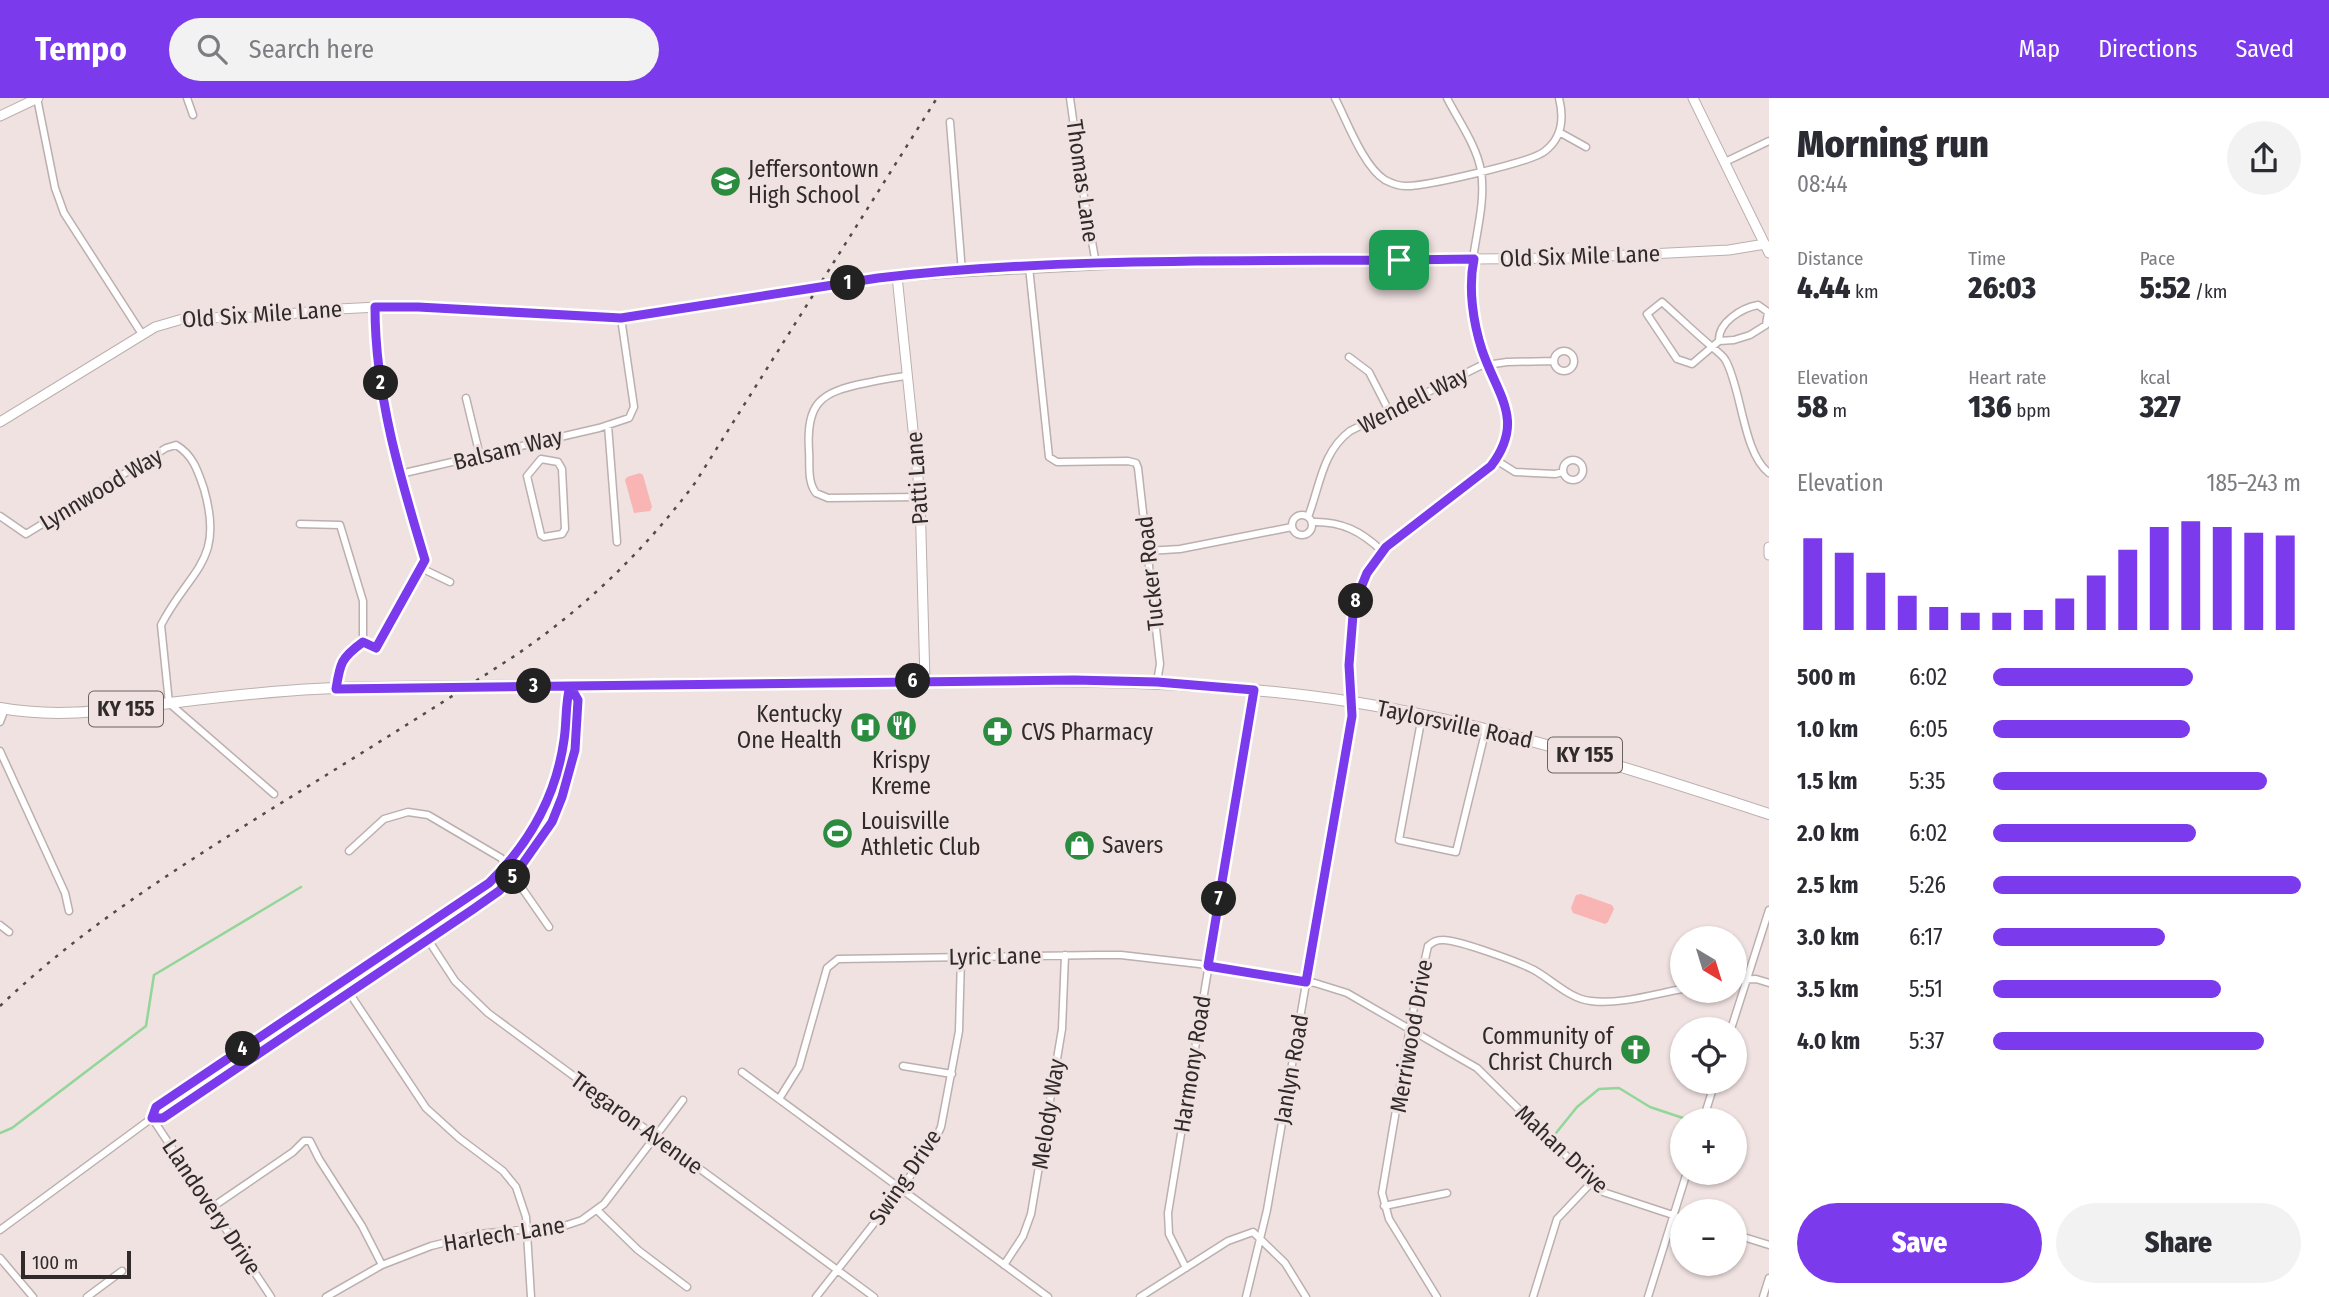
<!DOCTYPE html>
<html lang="en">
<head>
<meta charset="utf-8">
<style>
  :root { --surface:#fff; --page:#f2f2f3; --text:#2b2b33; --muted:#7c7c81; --accent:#7c3aed }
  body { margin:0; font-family:"Fira Sans Condensed",sans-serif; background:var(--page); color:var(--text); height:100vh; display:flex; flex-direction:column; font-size:26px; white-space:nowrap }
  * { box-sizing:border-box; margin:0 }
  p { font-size:23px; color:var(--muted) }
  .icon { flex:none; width:38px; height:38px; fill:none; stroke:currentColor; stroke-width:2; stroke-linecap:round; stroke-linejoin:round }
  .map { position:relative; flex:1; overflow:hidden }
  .details { display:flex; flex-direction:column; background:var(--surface); width:560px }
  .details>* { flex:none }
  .needle { width:46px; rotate:142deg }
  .buttons { position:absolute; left:1670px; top:828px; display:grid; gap:14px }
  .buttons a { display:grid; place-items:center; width:77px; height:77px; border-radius:50%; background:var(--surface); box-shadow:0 2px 5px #0004; font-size:35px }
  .scale { position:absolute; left:21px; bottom:18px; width:110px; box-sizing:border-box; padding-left:7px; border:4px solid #302b2a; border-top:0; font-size:19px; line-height:24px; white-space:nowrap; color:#302b2a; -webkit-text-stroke:5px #f0e2e1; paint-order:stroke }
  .pin { position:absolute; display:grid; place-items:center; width:60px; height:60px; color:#fff; margin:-30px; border-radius:14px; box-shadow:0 4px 10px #0006 }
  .km { position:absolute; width:35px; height:35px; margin:-18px; border-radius:50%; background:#222; color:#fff; font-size:19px; line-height:35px; text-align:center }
  .round { display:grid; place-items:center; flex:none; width:74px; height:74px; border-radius:37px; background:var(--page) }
  .overview { display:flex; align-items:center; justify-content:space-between; height:119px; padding:0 28px }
  h1 { font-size:38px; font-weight:800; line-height:52px }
  .figures { display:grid; grid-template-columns:repeat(3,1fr); gap:10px; height:119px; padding:7px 28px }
  .figures div { display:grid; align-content:center }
  .figures b { font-size:30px; font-weight:800 }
  .figures small { font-size:19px; font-weight:400 }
  .figures p { font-size:19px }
  .chart { height:196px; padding:14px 28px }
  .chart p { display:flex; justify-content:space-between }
  .chart svg { width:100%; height:126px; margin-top:7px; stroke:var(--accent); stroke-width:6 }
  .button { display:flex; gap:14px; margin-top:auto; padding:14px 28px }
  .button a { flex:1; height:80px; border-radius:42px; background:var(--accent); color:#fff; font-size:28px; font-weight:800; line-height:80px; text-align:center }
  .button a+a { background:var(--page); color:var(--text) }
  ul { padding:0 28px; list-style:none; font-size:23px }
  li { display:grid; grid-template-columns:112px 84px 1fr; align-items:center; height:52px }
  li i { height:18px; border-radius:9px; background:var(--accent) }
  header { display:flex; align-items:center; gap:42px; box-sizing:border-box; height:98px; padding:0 35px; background:var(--accent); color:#fff }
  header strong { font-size:33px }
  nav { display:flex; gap:38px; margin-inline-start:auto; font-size:24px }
  .search { width:490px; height:63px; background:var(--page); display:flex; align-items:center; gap:18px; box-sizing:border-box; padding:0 24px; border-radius:38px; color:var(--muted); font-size:26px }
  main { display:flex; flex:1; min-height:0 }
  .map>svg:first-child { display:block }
</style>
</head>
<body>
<header>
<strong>Tempo</strong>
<div class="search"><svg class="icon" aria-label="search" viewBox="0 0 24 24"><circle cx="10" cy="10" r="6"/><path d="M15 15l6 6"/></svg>Search here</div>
<nav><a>Map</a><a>Directions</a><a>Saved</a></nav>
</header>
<main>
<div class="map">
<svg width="1769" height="1199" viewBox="0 0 1769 1199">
  <rect width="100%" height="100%" fill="#f0e2e1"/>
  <path fill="#f8b5b4" d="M640,375L643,377L652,409L650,413L634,415L625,382L627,379Z
    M1581,796L1612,807L1614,811L1608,824L1605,826L1573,815L1571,810L1576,797Z"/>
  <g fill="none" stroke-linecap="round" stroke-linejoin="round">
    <path stroke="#92d699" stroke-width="2.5" d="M0,1035L12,1030L146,928L154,877L301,789
      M1556,1035L1577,1009L1599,991L1619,990L1650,1009L1689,1022"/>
    <defs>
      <path id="street" d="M37,0L55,90L64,115L142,236
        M187,0L193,17
        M1070,0L1083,93L1096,166
        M1335,0C1347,23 1363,68 1385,82C1391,85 1398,88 1405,88C1423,89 1533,64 1545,53C1562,40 1564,20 1559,0
        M950,24L962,174
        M1559,34L1586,49
        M1725,64L1769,43
        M1029,169L1049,359L1057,364L1128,363L1136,365L1138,370L1160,566L1157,584
        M1719,243C1718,224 1742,210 1758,207L1768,214L1766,227L1750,237L1734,242L1719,243L1692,266L1677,261L1647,216L1662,204C1678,218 1694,234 1711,248C1716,253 1723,257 1726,263C1742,293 1743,355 1769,375
        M1554 263a10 10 0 1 1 20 0a10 10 0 1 1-20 0Z
        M1349,259L1369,274L1389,313
        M908,278C894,279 880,282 866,285C820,294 806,305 809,353C810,366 807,384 816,395L828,400L920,399
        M466,300L480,358
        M608,327L617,444
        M541,361L558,364L562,371L565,431L562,436L544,439L541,437L527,378Z
        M1496,362L1515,374L1555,376L1563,374
        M1563 372a10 10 0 1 1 20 0a10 10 0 1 1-20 0Z
        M400,376L599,330L629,320L634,309L621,220
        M1292 427a10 10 0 1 1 20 0a10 10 0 1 1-20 0Z
        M0,418L26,436L166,350L176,347C193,357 198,373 204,391C225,464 190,471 161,527L169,605L274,696
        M1308,419C1320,388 1322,354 1350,333L1480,268L1507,264L1554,263
        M1312,424C1341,423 1361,433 1382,453
        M300,426L340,427L363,503V544
        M1147,453L1180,451L1292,429
        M421,470L450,484
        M336,591C340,565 341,560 363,544L376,549L425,462C401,379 374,295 375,209
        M1422,618L1399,742L1456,754L1486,631
        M0,624L5,611
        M0,653L65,795L69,813
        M349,753L384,721L408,714L428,717L501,760L549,829
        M0,827L9,834
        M421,831L455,883L488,915L874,1199
        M1734,882L1756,881L1769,885
        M342,884L426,1010L459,1040L503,1073L516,1089L526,1119L531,1199
        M1731,931L1769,812
        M903,968L952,976
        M742,974L1048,1199
        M779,1001L799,969L827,870L838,861L1097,857H1121L1199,866L1315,885L1347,895L1477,970L1603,1094L1682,1120
        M152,1020L156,1009L472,797C523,761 555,704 564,643C567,624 565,607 570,589
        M152,1020L271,1199
        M1703,1022L1715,984
        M1384,1108L1447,1095
        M211,1110L293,1054L304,1043H310L319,1061L362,1128L382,1167
        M597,1112L638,1152L687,1189
        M0,1132L152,1020H163L499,793C520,773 539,750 552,724C565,698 584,631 578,602C577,598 572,592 570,588
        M1734,1136L1769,1147
        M0,1160L33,1199
        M1004,1167L1023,1138L1031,1116L1062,931L1065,857
        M1186,1170L1169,1136L1168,1115L1254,592
        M87,1199L122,1173
        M326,1199L382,1167L431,1148L479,1136L567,1127L582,1122L604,1106L683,1002
        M816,1199L901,1091L934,1044L941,1029L959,933L961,859
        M1140,1199L1228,1143L1253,1134L1285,1165L1306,1199
        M1246,1199L1267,1112L1352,618C1348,563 1343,494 1385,450C1394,440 1408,432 1419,423C1443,406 1469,389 1491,368C1530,319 1489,283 1477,233C1472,213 1470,190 1472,169C1475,138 1486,105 1481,73C1477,48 1458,22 1447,0
        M1437,1199L1389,1121L1382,1095L1411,923L1428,848C1433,844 1436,842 1442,842C1457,841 1521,865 1534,872C1552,882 1570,901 1591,903C1618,907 1655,896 1682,891
        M1533,1199L1557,1121L1591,1085
        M1648,1199L1687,1074
        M1763,1199L1769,1180"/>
      <path id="secondary" d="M1693,0L1769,155
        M0,18L38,0
        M897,178L920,399L925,583
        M0,324L155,229L186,220L255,219L339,211L397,208L621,220L878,180L962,174L1156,164L1569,160L1729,152L1765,146
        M1769,449V457"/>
      <path id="primary" d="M0,610C60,621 118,611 178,604C243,596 310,589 375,589C540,587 705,585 869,584C1031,583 1193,579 1353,604C1496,627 1632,671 1769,716"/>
    </defs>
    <use href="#street" stroke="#bcafaf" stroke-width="9"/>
    <use href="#secondary" stroke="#bcafaf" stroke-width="11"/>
    <use href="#primary" stroke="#bcafaf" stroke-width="12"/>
    <use href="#street" stroke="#fff" stroke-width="6"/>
    <use href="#secondary" stroke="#fff" stroke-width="9"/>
    <use href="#primary" stroke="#fff" stroke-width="10"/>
    <path stroke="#514b4a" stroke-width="2.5" stroke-dasharray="3.5 7" stroke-linecap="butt" d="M0,908C82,830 170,775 265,715C349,663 433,611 516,557C586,509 644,453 695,385L937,0"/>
  </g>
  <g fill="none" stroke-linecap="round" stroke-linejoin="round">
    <defs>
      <path id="route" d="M1399,162C1226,163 1050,160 878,180L621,220L418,209H375C375,296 400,379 425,462L376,550L363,544C341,560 340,565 336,591L570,588C565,606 567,623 564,642C556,699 529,746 489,785L156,1009L152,1020H163L472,812L499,793L514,778L552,724L562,699L575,652L578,602L570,588L1074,582L1157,584L1254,592L1208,868L1306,884L1352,618L1349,567L1353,517L1358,497L1367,475L1386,449L1491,368C1526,322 1497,297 1482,252C1473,224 1468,190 1474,161L1399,162"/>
    </defs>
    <use href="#route" stroke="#fff" stroke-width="14"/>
    <use href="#route" stroke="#7c3aed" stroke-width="9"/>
  </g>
  <defs>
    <symbol id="school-disc" viewBox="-11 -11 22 22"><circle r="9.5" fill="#2b8c3f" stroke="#f0e2e1"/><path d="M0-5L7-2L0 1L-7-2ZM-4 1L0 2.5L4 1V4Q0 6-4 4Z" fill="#fff"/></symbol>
    <symbol id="restaurant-disc" viewBox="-11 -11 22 22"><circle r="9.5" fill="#2b8c3f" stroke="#f0e2e1"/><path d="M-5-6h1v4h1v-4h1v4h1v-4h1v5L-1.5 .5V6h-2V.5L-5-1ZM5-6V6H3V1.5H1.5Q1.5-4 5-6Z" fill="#fff"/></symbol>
    <symbol id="hospital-disc" viewBox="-11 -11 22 22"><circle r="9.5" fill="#2b8c3f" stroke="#f0e2e1"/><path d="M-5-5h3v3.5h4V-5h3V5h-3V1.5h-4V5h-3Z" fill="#fff"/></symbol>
    <symbol id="pharmacy-disc" viewBox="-11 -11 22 22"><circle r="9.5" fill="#2b8c3f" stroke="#f0e2e1"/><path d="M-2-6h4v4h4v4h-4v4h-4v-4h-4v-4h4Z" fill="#fff"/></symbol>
    <symbol id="stadium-disc" viewBox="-11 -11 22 22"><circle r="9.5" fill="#2b8c3f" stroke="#f0e2e1"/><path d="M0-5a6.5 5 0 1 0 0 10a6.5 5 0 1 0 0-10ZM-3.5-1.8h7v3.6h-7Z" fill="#fff"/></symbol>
    <symbol id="shop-disc" viewBox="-11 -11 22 22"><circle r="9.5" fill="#2b8c3f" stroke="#f0e2e1"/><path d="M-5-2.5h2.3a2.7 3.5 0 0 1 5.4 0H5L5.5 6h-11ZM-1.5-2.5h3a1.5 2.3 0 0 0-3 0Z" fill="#fff"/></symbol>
    <symbol id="church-disc" viewBox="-11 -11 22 22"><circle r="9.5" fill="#2b8c3f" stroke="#f0e2e1"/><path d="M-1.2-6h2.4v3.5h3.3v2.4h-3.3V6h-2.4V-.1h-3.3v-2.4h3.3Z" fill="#fff"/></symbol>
  </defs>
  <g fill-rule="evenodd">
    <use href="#school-disc" x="708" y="66" width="35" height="35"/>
    <use href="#restaurant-disc" x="884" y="610" width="35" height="35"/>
    <use href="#hospital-disc" x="848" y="612" width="35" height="35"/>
    <use href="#pharmacy-disc" x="980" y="616" width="35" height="35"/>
    <use href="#stadium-disc" x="820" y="718" width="35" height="35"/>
    <use href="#shop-disc" x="1062" y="730" width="35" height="35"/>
    <use href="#church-disc" x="1618" y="934" width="35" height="35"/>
  </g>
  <g text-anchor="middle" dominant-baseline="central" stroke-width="6" stroke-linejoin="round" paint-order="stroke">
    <g fill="#f0e2e1" stroke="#6a6261" stroke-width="2">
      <rect x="89" y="593.5" width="74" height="35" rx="5"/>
      <rect x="1548" y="639.5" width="74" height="35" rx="5"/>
    </g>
    <g font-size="21" font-weight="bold" fill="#302b2a">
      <text x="126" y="611">KY 155</text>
      <text x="1585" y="657">KY 155</text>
    </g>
    <g font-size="23" fill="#302b2a" stroke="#f0e2e1" text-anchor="start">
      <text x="748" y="71">Jeffersontown<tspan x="748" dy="26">High School</tspan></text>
      <text x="842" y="616" text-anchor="end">Kentucky<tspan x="842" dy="26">One Health</tspan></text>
      <text x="1021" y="634">CVS Pharmacy</text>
      <text x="901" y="662" text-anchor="middle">Krispy<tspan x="901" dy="26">Kreme</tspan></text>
      <text x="861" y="723">Louisville<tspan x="861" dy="26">Athletic Club</tspan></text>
      <text x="1102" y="747">Savers</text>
      <text x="1613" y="938" text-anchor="end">Community of<tspan x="1613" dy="26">Christ Church</tspan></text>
    </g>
    <g font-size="23" fill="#302b2a" stroke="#f0e2e1">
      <text transform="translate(1083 83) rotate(82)">Thomas Lane</text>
      <text transform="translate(1580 158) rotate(-2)">Old Six Mile Lane</text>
      <text transform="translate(262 216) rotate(-4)">Old Six Mile Lane</text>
      <text transform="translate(1413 302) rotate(-27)">Wendell Way</text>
      <text transform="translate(508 351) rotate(-14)">Balsam Way</text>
      <text transform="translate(917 380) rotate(-94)">Patti Lane</text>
      <text transform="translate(101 391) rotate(-31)">Lynnwood Way</text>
      <text transform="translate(1150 475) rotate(-96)">Tucker Road</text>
      <text transform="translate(1455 626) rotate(12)">Taylorsville Road</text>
      <text transform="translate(995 858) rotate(-1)">Lyric Lane</text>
      <text transform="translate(1411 938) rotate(-80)">Merriwood Drive</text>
      <text transform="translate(1192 966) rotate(-81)">Harmony Road</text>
      <text transform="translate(1291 971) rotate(-80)">Janlyn Road</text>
      <text transform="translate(1048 1016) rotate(-81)">Melody Way</text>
      <text transform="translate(637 1025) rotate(36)">Tregaron Avenue</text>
      <text transform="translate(1562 1051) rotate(43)">Mahan Drive</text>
      <text transform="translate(905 1079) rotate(-56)">Swing Drive</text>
      <text transform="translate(212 1109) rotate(56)">Llandovery Drive</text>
      <text transform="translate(504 1136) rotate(-9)">Harlech Lane</text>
    </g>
  </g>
</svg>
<div class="buttons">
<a><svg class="needle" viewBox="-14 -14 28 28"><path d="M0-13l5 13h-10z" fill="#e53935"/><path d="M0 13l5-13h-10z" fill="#7c7c81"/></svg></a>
<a><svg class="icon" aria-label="locate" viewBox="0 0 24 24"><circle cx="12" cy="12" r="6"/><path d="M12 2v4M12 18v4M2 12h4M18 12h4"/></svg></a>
<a>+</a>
<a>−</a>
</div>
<div class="scale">100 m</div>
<div class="pin" style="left:1399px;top:162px;background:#1e9e55"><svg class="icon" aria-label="arrive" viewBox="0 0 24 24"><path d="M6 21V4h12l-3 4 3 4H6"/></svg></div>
<b class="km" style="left:848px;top:185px">1</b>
<b class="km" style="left:381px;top:285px">2</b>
<b class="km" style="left:534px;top:588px">3</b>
<b class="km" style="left:243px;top:951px">4</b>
<b class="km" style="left:513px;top:779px">5</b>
<b class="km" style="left:913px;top:583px">6</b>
<b class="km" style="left:1219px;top:801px">7</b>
<b class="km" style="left:1356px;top:503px">8</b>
</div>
<section class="details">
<div class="overview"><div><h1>Morning run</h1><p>08:44</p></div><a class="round"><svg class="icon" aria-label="share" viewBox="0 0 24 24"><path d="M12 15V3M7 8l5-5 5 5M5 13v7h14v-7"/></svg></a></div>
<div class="figures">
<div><p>Distance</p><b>4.44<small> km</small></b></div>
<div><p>Time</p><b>26:03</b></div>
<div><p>Pace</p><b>5:52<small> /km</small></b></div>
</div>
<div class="figures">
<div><p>Elevation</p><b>58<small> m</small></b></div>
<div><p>Heart rate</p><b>136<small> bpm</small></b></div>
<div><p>kcal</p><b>327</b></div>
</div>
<div class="chart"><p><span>Elevation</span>185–243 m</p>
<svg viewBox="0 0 160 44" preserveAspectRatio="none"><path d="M5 44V12M15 44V17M25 44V24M35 44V32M45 44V36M55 44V38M65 44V38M75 44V37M85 44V33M95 44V25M105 44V16M115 44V8M125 44V6M135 44V8M145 44V10M155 44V11"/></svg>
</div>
<ul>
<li><b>500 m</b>6:02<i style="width:65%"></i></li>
<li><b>1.0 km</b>6:05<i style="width:64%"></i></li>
<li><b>1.5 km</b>5:35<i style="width:89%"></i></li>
<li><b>2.0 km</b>6:02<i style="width:66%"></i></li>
<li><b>2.5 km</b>5:26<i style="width:100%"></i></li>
<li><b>3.0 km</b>6:17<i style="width:56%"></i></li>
<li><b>3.5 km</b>5:51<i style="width:74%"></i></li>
<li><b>4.0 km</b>5:37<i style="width:88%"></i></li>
</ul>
<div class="button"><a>Save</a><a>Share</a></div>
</section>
</main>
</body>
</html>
